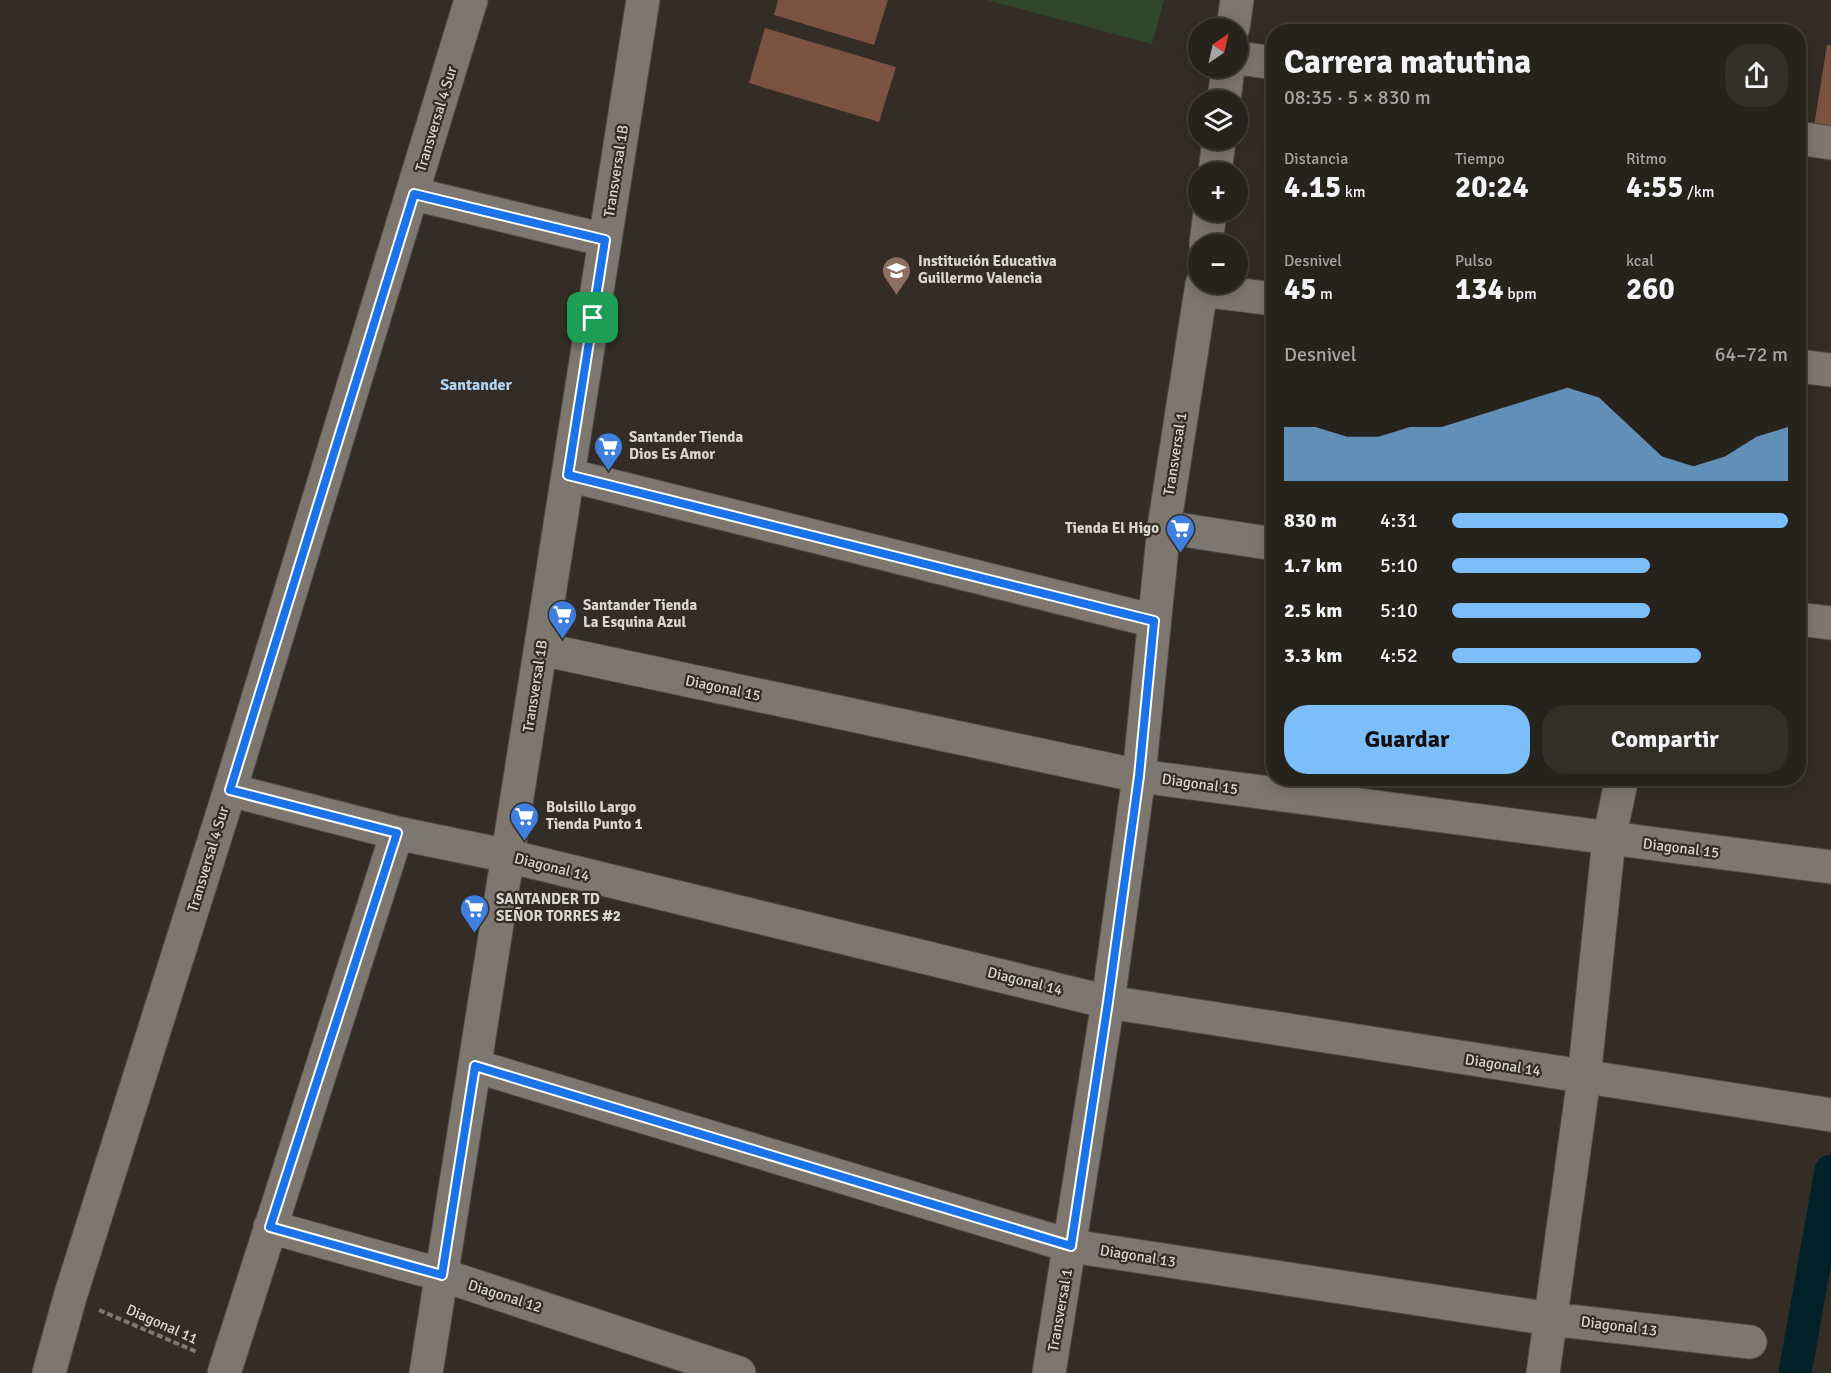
<!DOCTYPE html>
<html lang="es">
<head>
<meta charset="utf-8">
<style>
  :root { --surface:#26221c; --page:#322f29; --text:#f1f3f6; --muted:#a4a4a3; --line:#423f3b; --accent:#7cbef9 }
  body { margin:0; font-family:Signika,sans-serif; background:var(--page); color:var(--text); height:100vh; display:flex; flex-direction:column; font-size:22px; white-space:nowrap }
  * { box-sizing:border-box; margin:0 }
  p { font-size:20px; color:var(--muted) }
  .icon { flex:none; width:33px; height:33px; fill:none; stroke:currentColor; stroke-width:2; stroke-linecap:round; stroke-linejoin:round }
  .map { position:relative; flex:1; overflow:hidden }
  .panel { position:absolute; left:1266px; top:24px; width:540px; height:762px; display:flex; flex-direction:column; background:var(--surface); border-radius:24px; box-shadow:0 3px 15px #0003,0 0 0 2px var(--line) }
  .panel>* { flex:none }
  .needle { width:39px; rotate:34deg }
  .buttons { position:absolute; left:1188px; top:18px; display:grid; gap:12px }
  .buttons a { display:grid; place-items:center; width:60px; height:60px; border-radius:50%; background:var(--surface); box-shadow:0 3px 15px #0003,0 0 0 2px var(--line); font-size:30px }
  .pin { position:absolute; display:grid; place-items:center; width:51px; height:51px; color:#fff; margin:-26px; border-radius:12px; box-shadow:0 3px 9px #0006 }
  .round { display:grid; place-items:center; flex:none; width:63px; height:63px; border-radius:24px; background:var(--page) }
  .headline { display:flex; align-items:center; justify-content:space-between; height:102px; padding:0 18px }
  h1 { font-size:33px; font-weight:700; line-height:45px }
  .metrics { display:grid; grid-template-columns:repeat(3,1fr); gap:9px; height:102px; padding:6px 18px }
  .metrics div { display:grid; align-content:center }
  .metrics b { font-size:30px; font-weight:700 }
  .metrics small { font-size:16px; font-weight:400 }
  .metrics p { font-size:16px }
  .chart { height:168px; padding:12px 18px }
  .chart p { display:flex; justify-content:space-between }
  .chart svg { width:100%; height:108px; margin-top:6px; fill:var(--accent); opacity:.7 }
  .button { display:flex; gap:12px; margin-top:auto; padding:12px 18px }
  .button a { flex:1; height:69px; border-radius:24px; background:var(--accent); color:#111; font-size:24px; font-weight:700; line-height:69px; text-align:center }
  .button a+a { background:var(--page); color:var(--text) }
  ul { padding:0 18px; list-style:none; font-size:20px }
  li { display:grid; grid-template-columns:96px 72px 1fr; align-items:center; height:45px }
  li i { height:15px; border-radius:8px; background:var(--accent) }
  .map>svg:first-child { display:block }
</style>
</head>
<body>
<div class="map">
<svg width="1831" height="1373" viewBox="0 0 1831 1373">
  <rect width="100%" height="100%" fill="#332d26"/>
  <path fill="#31472c" d="M987,0H1164L1152,44Z"/>
  <g fill="none" stroke-linecap="round" stroke-linejoin="round">
    <path stroke="#032128" stroke-width="33" d="M1795,1373L1831,1171"/>
  </g>
  <path fill="#7b5340" d="M778,0H888L874,45L774,15Z
    M765,28L896,67L879,122L749,83Z
    M1827,45H1831V128L1814,126Z"/>
  <g fill="none" stroke-linecap="round" stroke-linejoin="round">
    <defs>
      <path id="minor" d="M1233,28L1237,0
        M1238,58L1274,63
        M1224,100L1228,68
        M1798,138L1831,143
        M1215,172L1219,140
        M414,194L605,240
        M1206,244L1210,212
        M1201,290L1274,299
        M1798,366L1831,370
        M568,475L1154,621
        M1164,527L1274,544
        M1798,619L1831,623
        M541,649L1139,776L1831,867
        M230,790L397,833L508,856L1108,1002L1831,1115
        M475,1066L1071,1246L1551,1319L1750,1342
        M270,1227L442,1275L739,1373
        M49,1373L70,1297L230,790L471,0
        M224,1373L397,833
        M426,1373L643,0
        M1049,1373L1108,1002L1139,776L1164,527L1202,284
        M1543,1373L1584,1078L1609,839L1622,778"/>
    </defs>
    <use href="#minor" stroke="#504b45" stroke-width="35"/>
    <path stroke="#7d7973" stroke-width="4" stroke-dasharray="6 3" stroke-linecap="butt" d="M99,1310L197,1352"/>
    <use href="#minor" stroke="#7e776f" stroke-width="33"/>
  </g>
  <g fill="none" stroke-linecap="round" stroke-linejoin="round">
    <defs>
      <path id="route" d="M414,194L605,240L568,475L1154,621L1139,776L1108,1002L1071,1246L475,1066L442,1275L270,1227L397,833L230,790Z"/>
    </defs>
    <use href="#route" stroke="#fff" stroke-width="12"/>
    <use href="#route" stroke="#1a73e8" stroke-width="8"/>
  </g>
  <defs>
    <symbol id="school-pin" viewBox="-11 -11 22 30"><path d="M0 17L-7.5 6A9.5 9.5 0 1 1 7.5 6Z" fill="#8d6e63" stroke="#332d26"/><path d="M0-5L7-2L0 1L-7-2ZM-4 1L0 2.5L4 1V4Q0 6-4 4Z" fill="#fff"/></symbol>
    <symbol id="supermarket-pin" viewBox="-11 -11 22 30"><path d="M0 17L-7.5 6A9.5 9.5 0 1 1 7.5 6Z" fill="#3f7fe0" stroke="#332d26"/><path d="M-6-5.5h2.5l.6 2H6L4.5 2H-2.5L-4.4-4H-6ZM-1.5 3.2a1.3 1.3 0 1 0 .1 0ZM3 3.2a1.3 1.3 0 1 0 .1 0Z" fill="#fff"/></symbol>
  </defs>
  <g fill-rule="evenodd">
    <use href="#school-pin" x="880" y="254" width="33" height="45"/>
    <use href="#supermarket-pin" x="592" y="430" width="33" height="45"/>
    <use href="#supermarket-pin" x="1164" y="512" width="33" height="45"/>
    <use href="#supermarket-pin" x="546" y="598" width="33" height="45"/>
    <use href="#supermarket-pin" x="508" y="800" width="33" height="45"/>
    <use href="#supermarket-pin" x="458" y="892" width="33" height="45"/>
  </g>
  <g text-anchor="middle" dominant-baseline="central" stroke-width="4.5" stroke-linejoin="round" paint-order="stroke">
    <g font-size="15" fill="#d9d6d1" stroke="#332d26">
      <text transform="translate(436 119) rotate(-73)">Transversal 4 Sur</text>
      <text transform="translate(616 171) rotate(-81)">Transversal 1B</text>
      <text transform="translate(1175 454) rotate(-81)">Transversal 1</text>
      <text transform="translate(535 686) rotate(-81)">Transversal 1B</text>
      <text transform="translate(723 688) rotate(12)">Diagonal 15</text>
      <text transform="translate(1200 784) rotate(8)">Diagonal 15</text>
      <text transform="translate(1681 848) rotate(7)">Diagonal 15</text>
      <text transform="translate(208 859) rotate(-73)">Transversal 4 Sur</text>
      <text transform="translate(552 867) rotate(14)">Diagonal 14</text>
      <text transform="translate(1025 981) rotate(14)">Diagonal 14</text>
      <text transform="translate(1503 1065) rotate(9)">Diagonal 14</text>
      <text transform="translate(1138 1256) rotate(9)">Diagonal 13</text>
      <text transform="translate(505 1296) rotate(18)">Diagonal 12</text>
      <text transform="translate(1060 1310) rotate(-80)">Transversal 1</text>
      <text transform="translate(162 1324) rotate(24)">Diagonal 11</text>
      <text transform="translate(1619 1326) rotate(7)">Diagonal 13</text>
    </g>
    <g font-size="15" font-weight="bold" fill="#d9d6d1" stroke="#332d26" text-anchor="start">
      <text x="918" y="261">Institución Educativa<tspan x="918" dy="17">Guillermo Valencia</tspan></text>
      <text x="629" y="437">Santander Tienda<tspan x="629" dy="17">Dios Es Amor</tspan></text>
      <text x="1159" y="528" text-anchor="end">Tienda El Higo</text>
      <text x="583" y="605">Santander Tienda<tspan x="583" dy="17">La Esquina Azul</tspan></text>
      <text x="546" y="807">Bolsillo Largo<tspan x="546" dy="17">Tienda Punto 1</tspan></text>
      <text x="496" y="899">SANTANDER TD<tspan x="496" dy="17">SEÑOR TORRES #2</tspan></text>
    </g>
    <g font-size="16" font-weight="bold" fill="#b1d5f6" stroke="#332d26">
      <text x="476" y="385">Santander</text>
    </g>
  </g>
</svg>
<div class="buttons">
<a><svg class="needle" viewBox="-14 -14 28 28"><path d="M0-13l5 13h-10z" fill="#e53935"/><path d="M0 13l5-13h-10z" fill="#a4a4a3"/></svg></a>
<a><svg class="icon" aria-label="layers" viewBox="0 0 24 24"><path d="M12 4l9 5-9 5-9-5zM3 14l9 5 9-5"/></svg></a>
<a>+</a>
<a>−</a>
</div>
<div class="pin" style="left:593px;top:318px;background:#1e9e55"><svg class="icon" aria-label="arrive" viewBox="0 0 24 24"><path d="M6 21V4h12l-3 4 3 4H6"/></svg></div>
<section class="panel">
<div class="headline"><div><h1>Carrera matutina</h1><p>08:35 · 5 × 830 m</p></div><a class="round"><svg class="icon" aria-label="share" viewBox="0 0 24 24"><path d="M12 15V3M7 8l5-5 5 5M5 13v7h14v-7"/></svg></a></div>
<div class="metrics">
<div><p>Distancia</p><b>4.15<small> km</small></b></div>
<div><p>Tiempo</p><b>20:24</b></div>
<div><p>Ritmo</p><b>4:55<small> /km</small></b></div>
</div>
<div class="metrics">
<div><p>Desnivel</p><b>45<small> m</small></b></div>
<div><p>Pulso</p><b>134<small> bpm</small></b></div>
<div><p>kcal</p><b>260</b></div>
</div>
<div class="chart"><p><span>Desnivel</span>64–72 m</p>
<svg viewBox="0 0 160 44" preserveAspectRatio="none"><path d="M0 44V22L10 22L20 26L30 26L40 22L50 22L60 18L70 14L80 10L90 6L100 10L110 22L120 34L130 38L140 34L150 26L160 22V44z"/></svg>
</div>
<ul>
<li><b>830 m</b>4:31<i style="width:100%"></i></li>
<li><b>1.7 km</b>5:10<i style="width:59%"></i></li>
<li><b>2.5 km</b>5:10<i style="width:59%"></i></li>
<li><b>3.3 km</b>4:52<i style="width:74%"></i></li>
</ul>
<div class="button"><a>Guardar</a><a>Compartir</a></div>
</section>
</div>
</body>
</html>
